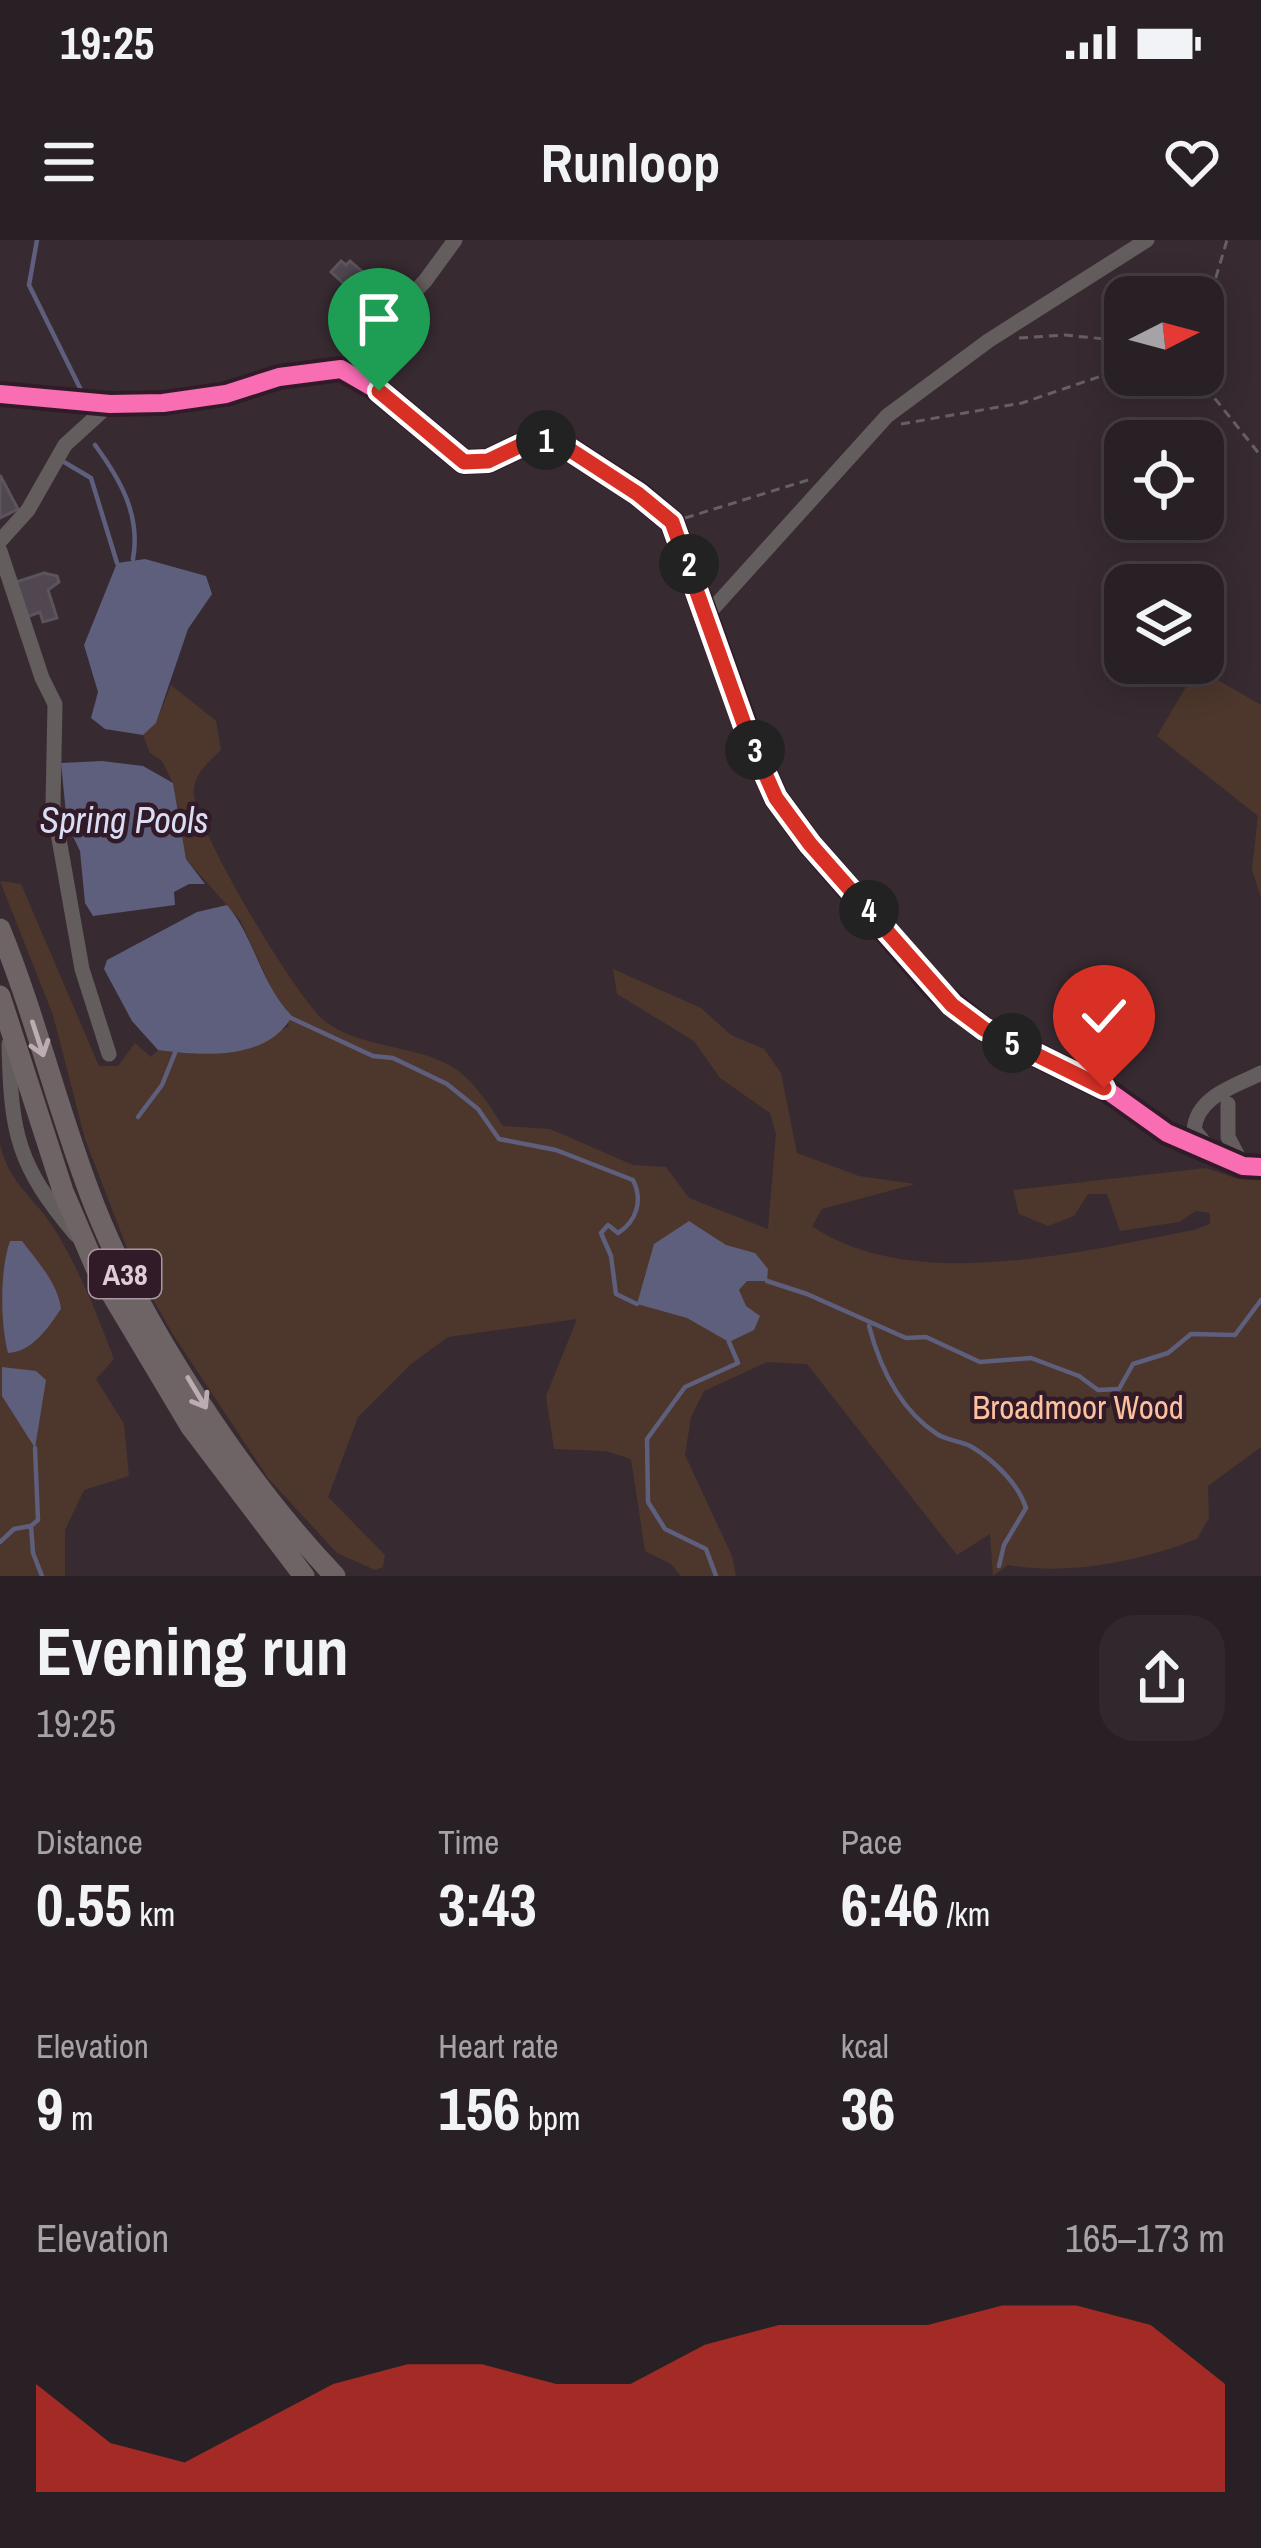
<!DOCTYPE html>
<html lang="en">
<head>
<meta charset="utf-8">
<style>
  :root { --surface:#292025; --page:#31282d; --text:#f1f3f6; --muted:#a5a3a7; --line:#453e42; --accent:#d93025 }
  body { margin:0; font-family:"Archivo Narrow",sans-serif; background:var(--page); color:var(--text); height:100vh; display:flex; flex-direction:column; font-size:45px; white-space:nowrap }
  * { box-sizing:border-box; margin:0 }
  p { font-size:39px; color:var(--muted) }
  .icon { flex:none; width:66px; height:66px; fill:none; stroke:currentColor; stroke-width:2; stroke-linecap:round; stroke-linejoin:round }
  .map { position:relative; height:1336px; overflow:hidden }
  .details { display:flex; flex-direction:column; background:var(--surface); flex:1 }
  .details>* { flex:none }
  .needle { width:78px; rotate:84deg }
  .buttons { position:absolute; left:1104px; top:36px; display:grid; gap:24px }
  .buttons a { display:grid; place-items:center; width:120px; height:120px; border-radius:24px; background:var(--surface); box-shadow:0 6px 30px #0003,0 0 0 3px var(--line); font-size:60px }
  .pin { position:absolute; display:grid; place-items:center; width:102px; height:102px; color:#fff; margin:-123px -51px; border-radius:50% 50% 50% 0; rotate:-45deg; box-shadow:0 0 12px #0007 }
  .pin .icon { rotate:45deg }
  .km { position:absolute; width:60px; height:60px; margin:-30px; border-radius:50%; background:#222; color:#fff; font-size:33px; line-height:60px; text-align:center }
  .round { display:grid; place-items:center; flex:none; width:126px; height:126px; border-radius:36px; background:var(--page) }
  .headline { display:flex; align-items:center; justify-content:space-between; height:204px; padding:0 36px }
  h1 { font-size:66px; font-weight:700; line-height:90px }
  .figures { display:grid; grid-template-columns:repeat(3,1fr); gap:18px; height:204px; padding:12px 36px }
  .figures div { display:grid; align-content:center }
  .figures b { font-size:60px; font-weight:700 }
  .figures small { font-size:33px; font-weight:400 }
  .figures p { font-size:33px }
  .chart { height:336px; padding:24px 36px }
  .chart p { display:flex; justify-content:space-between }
  .chart svg { width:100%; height:216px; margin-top:12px; fill:var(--accent); opacity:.7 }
  .status { display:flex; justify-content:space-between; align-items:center; height:84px; padding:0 60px; background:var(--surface); direction:ltr }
  .status svg { height:33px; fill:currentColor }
  header { display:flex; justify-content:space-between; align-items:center; height:156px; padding:0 36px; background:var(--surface); font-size:54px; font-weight:700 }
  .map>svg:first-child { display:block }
</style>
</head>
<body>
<div class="status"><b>19:25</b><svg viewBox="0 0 49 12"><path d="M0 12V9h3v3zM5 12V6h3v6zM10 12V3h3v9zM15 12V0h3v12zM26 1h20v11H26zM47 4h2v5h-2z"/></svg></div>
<header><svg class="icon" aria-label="menu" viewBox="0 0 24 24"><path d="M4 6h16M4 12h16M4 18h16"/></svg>Runloop<svg class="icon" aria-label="heart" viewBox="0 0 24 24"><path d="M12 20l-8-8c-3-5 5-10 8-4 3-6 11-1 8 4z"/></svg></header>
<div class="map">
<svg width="1261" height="1336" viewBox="0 0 1261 1336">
  <rect width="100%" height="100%" fill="#372b31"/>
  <path fill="#4d372c" d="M1197,428L1261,465V658L1252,629L1258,576L1157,496Z
    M171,445L216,481L221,510C208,523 192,535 194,555C196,590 298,762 327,783C363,808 412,805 449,825C471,836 490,866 503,886L550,889L633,925L666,927L689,958L768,989L776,894L770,873L720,838L694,801L617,754L613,729L701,768L731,795L764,809L781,833L797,913L859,936L915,944L822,969L812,986C912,1055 1083,1011 1194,990L1210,984V973L1196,971L1179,982L1120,991L1107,954H1088L1074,976L1048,986L1019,974L1013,950L1206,928L1238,939L1261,940V1207L1208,1246L1209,1278L1197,1299C1141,1321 1067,1336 1008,1325L993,1336L990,1294L957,1315L807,1124L767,1122L704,1151L691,1177L685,1215L732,1316L736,1336H681L671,1324L645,1311L631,1219L606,1211L554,1209L546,1156L577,1079L448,1097L411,1124L358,1177L328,1257L385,1315L383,1327L375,1330L337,1313L268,1238L174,1096L134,1026L85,899L53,775L0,641L21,644L99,826H118L135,803L151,817L158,810C215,818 239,815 289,786L240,680L186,619L173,543L162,521L150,513L143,495L156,483Z
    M0,905C11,947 34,956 55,990C80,1031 97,1074 114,1119L96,1139L124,1184L129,1236L84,1250L65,1290V1336H0Z"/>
  <path fill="#5e5e7d" d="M145,319L206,336L212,354L188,389L156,483L143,495L105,489L91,478L98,452L84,405L117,323Z
    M102,521L143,526L173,543L186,619L205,644H189L174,652L175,665L93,676L85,663L80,611L67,584L61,523Z
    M227,665C255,698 261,745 292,776C268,821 202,816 158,810L132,781L104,729L107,720L197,672Z
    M689,981L726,1005L755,1013L768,1029L767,1041H747L739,1050L746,1066L760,1076L754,1090L729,1102L687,1078L637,1064L654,1004Z
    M10,1001H22C37,1021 58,1043 61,1069C48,1088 32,1112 8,1113C0,1081 0,1029 10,1001Z
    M2,1127L36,1131L46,1140L35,1208L2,1156Z"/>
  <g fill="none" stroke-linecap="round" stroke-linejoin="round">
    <path stroke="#5e5e7d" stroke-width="4.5" d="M37,0L29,45L80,148
      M95,205C120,239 141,275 133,319
      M64,222L91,238L117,323
      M291,778L373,816L393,818L447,844L478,869L499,899L556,910L633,940C643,960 637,981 618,993L608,985L601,993L611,1016L616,1054L637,1064
      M138,877L162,845L175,813
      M767,1041L807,1054L906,1098L926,1097L980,1122L1031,1118L1079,1136L1098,1150L1119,1149L1133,1124L1168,1113L1191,1094L1235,1095L1261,1060
      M869,1086C880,1128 899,1169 937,1194C948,1201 962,1201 972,1207C995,1221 1019,1245 1026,1268L1004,1305L999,1326
      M35,1208L38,1280L31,1286L33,1313L42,1336
      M0,1302L14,1289L30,1286
      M716,1336L706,1309L665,1289L648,1262L647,1199L685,1147L738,1123L729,1102"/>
  </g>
  <path fill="#514750" stroke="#5c545b" stroke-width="3" d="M341,21L346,25L350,21L370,38L355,54L331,32Z
    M0,235L18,269L0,278Z
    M44,333L57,336L59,342L48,350L57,378L43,382L40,372L24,378L13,343Z"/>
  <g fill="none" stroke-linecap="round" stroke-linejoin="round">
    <path stroke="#676062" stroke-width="3" stroke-dasharray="9 6" stroke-linecap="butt" d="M1203,81L1227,0
      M1019,98L1065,95L1125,101
      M1196,135L1261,216
      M901,184L1022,163L1125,128
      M685,278L808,240"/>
    <path stroke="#645d5e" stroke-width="15" d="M341,129L425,41L455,0
      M0,154L110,164L163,163L226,154L279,137L341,129L379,151L464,222L488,221L532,200H555L639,254L672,282L749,495L776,558L810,604L935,749L984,789L1104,848L1167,893L1243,926L1261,927
      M0,301L28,270L65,205L110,164
      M0,311L42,438L55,464L53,565L82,729L109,814
      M708,374L887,176L988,101L1147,0
      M9,804C11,894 17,925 76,995
      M1228,864V897L1243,926
      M1208,907L1194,890C1197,856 1234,847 1261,833"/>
    <path stroke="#6e6365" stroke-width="21" d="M0,689C37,780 59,876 95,967C143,1088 245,1242 335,1336
      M0,756L63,951L95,1026L191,1187L304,1336"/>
    <defs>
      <path id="cycleway" d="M0,154L110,164L163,163L226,154L279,137L341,129L379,151L464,222L488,221L532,200H555L639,254L672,282L749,495L776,558L810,604L935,749L984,789L1104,848L1167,893L1243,926L1261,927"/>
    </defs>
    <use href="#cycleway" stroke="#321b28" stroke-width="26"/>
    <use href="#cycleway" stroke="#f96db3" stroke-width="18"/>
  </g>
  <defs><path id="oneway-shaft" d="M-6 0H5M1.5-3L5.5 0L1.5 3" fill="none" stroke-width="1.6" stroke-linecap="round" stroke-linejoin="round" transform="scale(3)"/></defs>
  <g stroke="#bcadb3">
    <use href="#oneway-shaft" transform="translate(38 799) rotate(72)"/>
    <use href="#oneway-shaft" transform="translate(197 1153) rotate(59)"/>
  </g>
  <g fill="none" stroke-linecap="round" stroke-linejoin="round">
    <defs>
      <path id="route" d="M379,151L464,222L488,221L532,200H555L638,254L672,282L748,495L776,558L810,604L952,765L984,789L1104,848"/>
    </defs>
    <use href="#route" stroke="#fff" stroke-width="24"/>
    <use href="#route" stroke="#d93025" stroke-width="15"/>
  </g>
  <g text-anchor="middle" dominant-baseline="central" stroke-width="9" stroke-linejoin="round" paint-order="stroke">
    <rect fill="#321b28" stroke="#aa98a1" stroke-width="3" x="89" y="1010" width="72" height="48" rx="9"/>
    <g font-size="30" font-weight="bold" fill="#decdd5">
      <text x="125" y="1034">A38</text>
    </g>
    <g font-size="33" fill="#fec1a0" stroke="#321b28">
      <text x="1078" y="1167">Broadmoor Wood</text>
    </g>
    <g font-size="36" font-style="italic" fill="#dbddf5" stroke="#321b28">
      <text x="124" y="580">Spring Pools</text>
    </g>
  </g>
</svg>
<div class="buttons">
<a><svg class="needle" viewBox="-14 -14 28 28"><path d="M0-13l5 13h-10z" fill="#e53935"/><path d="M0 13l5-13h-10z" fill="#a5a3a7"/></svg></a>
<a><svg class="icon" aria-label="locate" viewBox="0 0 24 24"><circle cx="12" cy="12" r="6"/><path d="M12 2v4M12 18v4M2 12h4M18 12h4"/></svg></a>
<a><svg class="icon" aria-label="layers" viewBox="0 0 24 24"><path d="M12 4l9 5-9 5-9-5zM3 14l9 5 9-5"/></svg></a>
</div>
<div class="pin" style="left:379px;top:151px;background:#1e9e55"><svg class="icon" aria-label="arrive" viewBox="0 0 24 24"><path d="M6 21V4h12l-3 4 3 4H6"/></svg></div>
<div class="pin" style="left:1104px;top:848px;background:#d93025"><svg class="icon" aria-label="check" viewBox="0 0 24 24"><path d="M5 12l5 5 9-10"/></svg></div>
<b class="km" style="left:546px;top:200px">1</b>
<b class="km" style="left:689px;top:324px">2</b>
<b class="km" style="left:755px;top:510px">3</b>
<b class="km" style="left:869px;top:670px">4</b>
<b class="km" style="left:1012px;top:803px">5</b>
</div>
<section class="details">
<div class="headline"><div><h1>Evening run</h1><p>19:25</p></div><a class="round"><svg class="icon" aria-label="share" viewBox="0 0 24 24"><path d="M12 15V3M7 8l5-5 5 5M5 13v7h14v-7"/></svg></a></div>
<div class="figures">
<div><p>Distance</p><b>0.55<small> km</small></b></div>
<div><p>Time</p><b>3:43</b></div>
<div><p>Pace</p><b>6:46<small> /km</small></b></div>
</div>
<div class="figures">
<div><p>Elevation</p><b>9<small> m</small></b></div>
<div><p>Heart rate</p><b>156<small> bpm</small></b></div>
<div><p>kcal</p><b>36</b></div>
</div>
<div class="chart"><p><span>Elevation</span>165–173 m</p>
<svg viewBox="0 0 160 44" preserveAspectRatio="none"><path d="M0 44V22L10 34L20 38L30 30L40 22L50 18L60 18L70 22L80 22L90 14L100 10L110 10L120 10L130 6L140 6L150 10L160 22V44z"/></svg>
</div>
</section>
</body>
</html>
